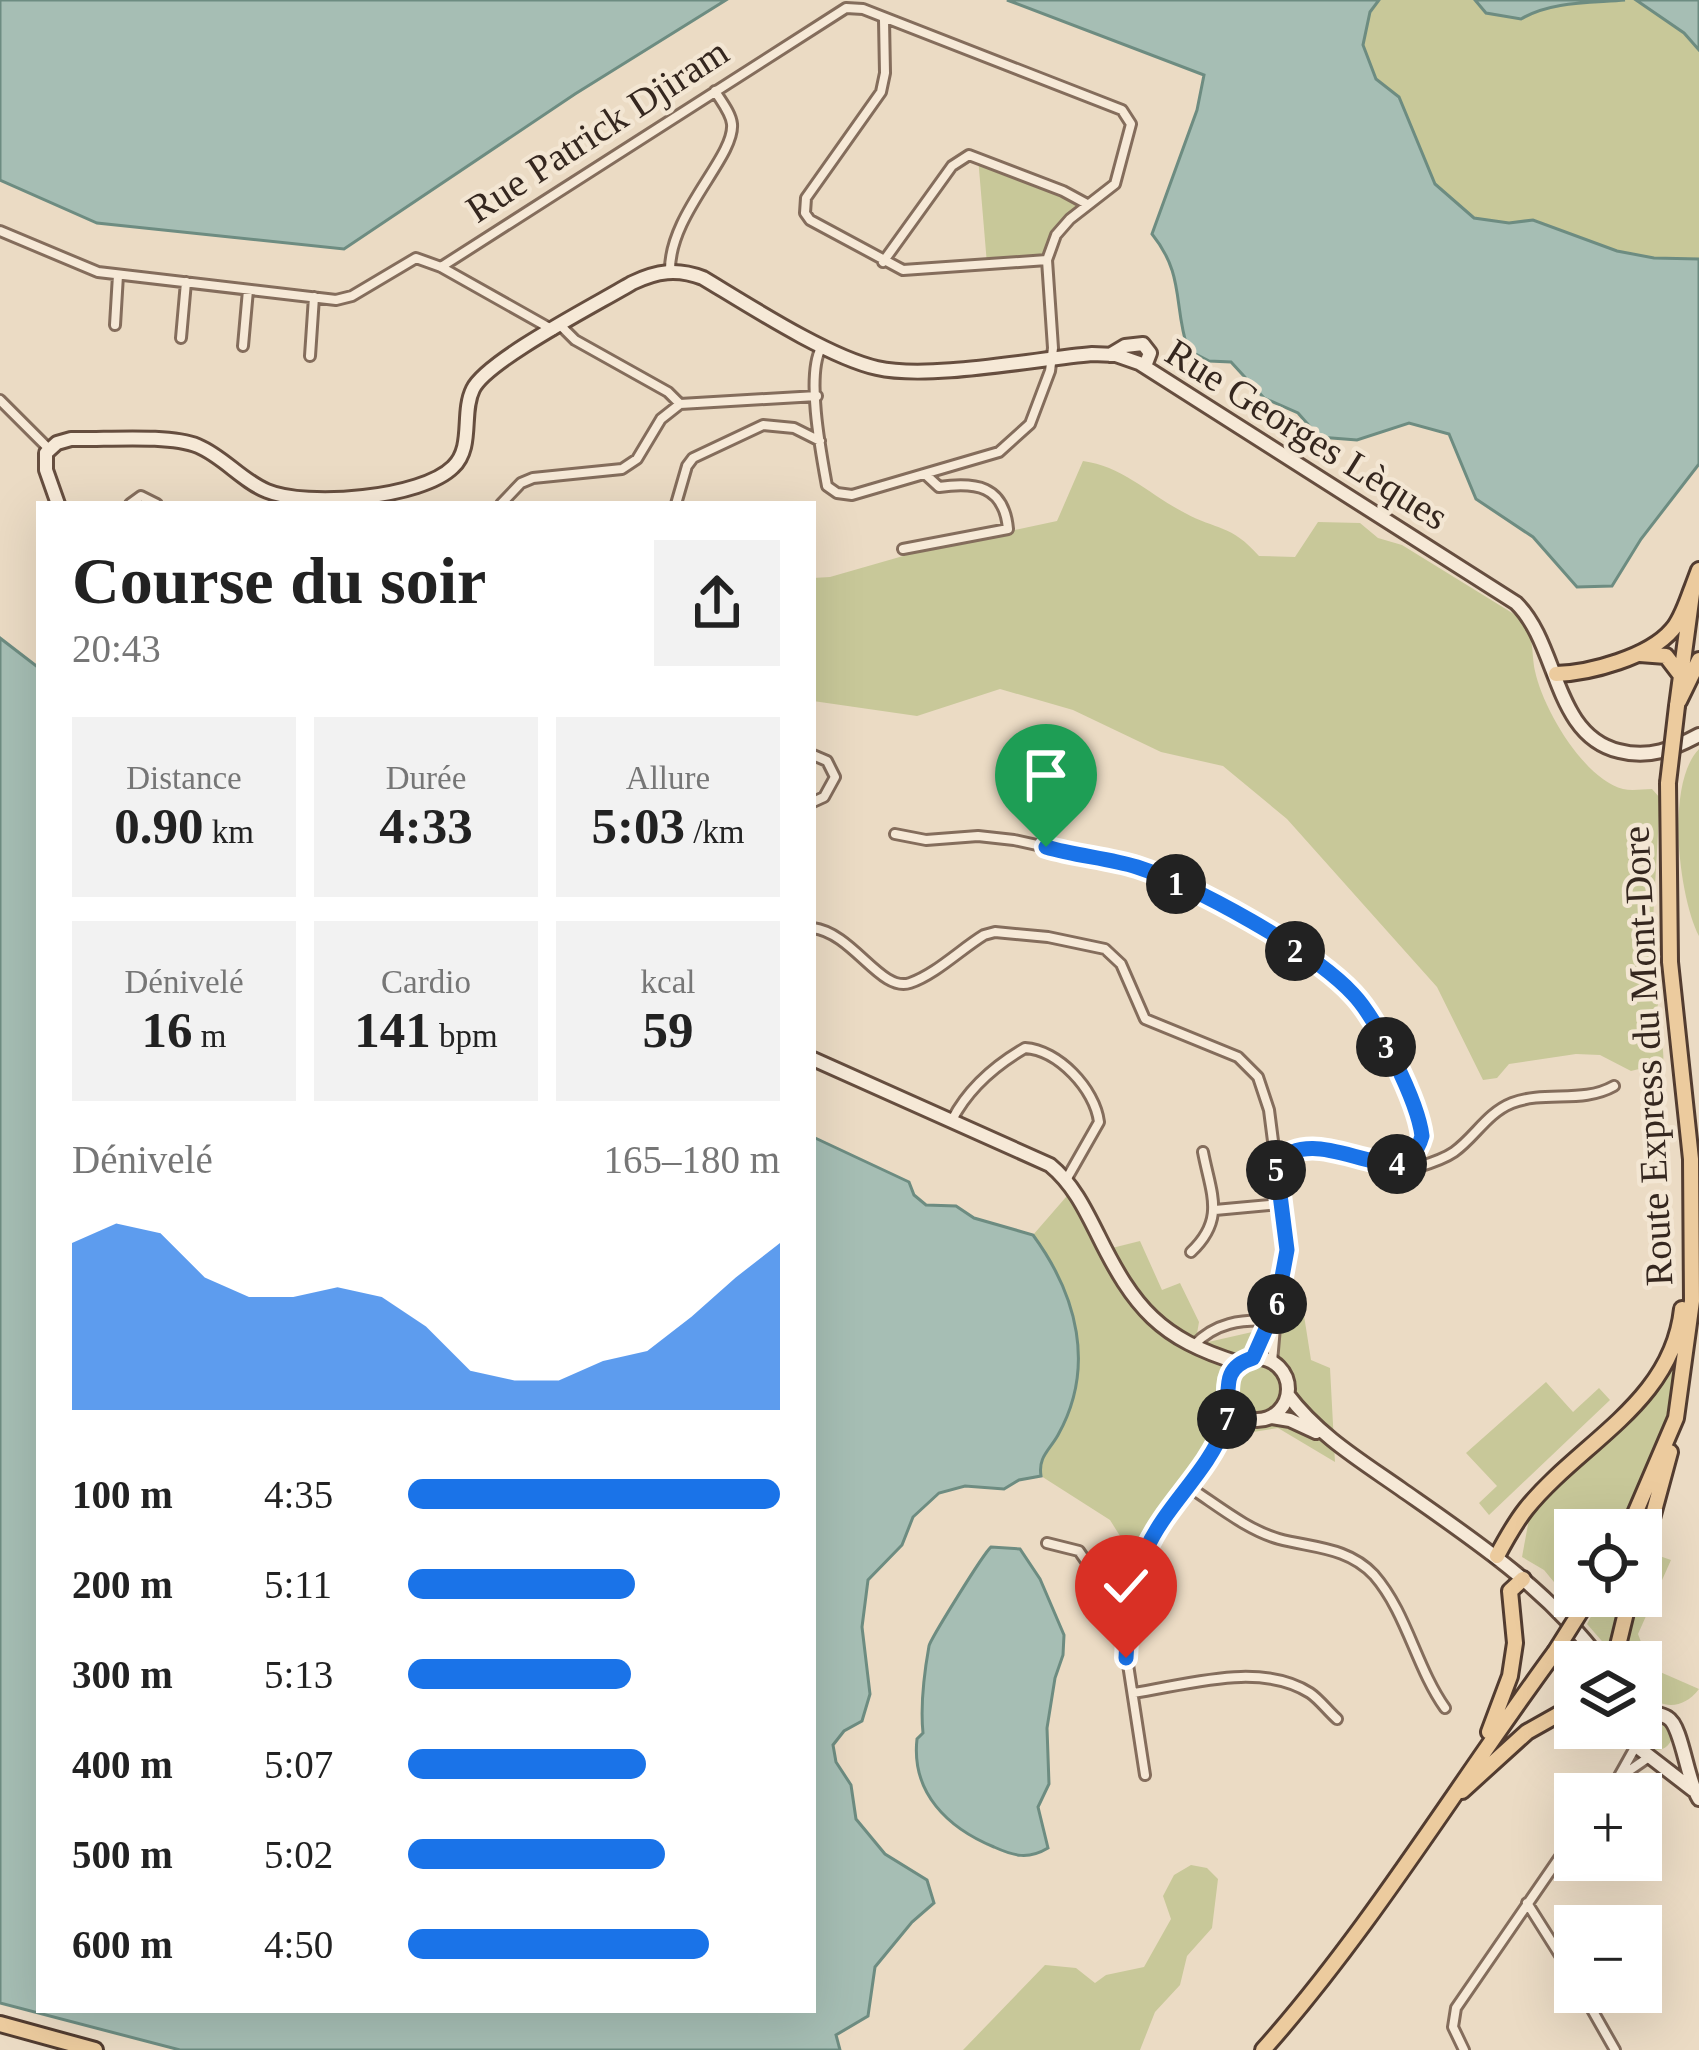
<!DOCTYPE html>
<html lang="fr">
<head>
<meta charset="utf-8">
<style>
  :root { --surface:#fff; --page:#f2f2f2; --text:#222; --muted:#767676; --accent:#1a73e8 }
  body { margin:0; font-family:"Times New Roman",serif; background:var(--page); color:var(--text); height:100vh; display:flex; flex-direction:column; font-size:45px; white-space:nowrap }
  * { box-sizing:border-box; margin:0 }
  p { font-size:39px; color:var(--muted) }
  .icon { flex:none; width:66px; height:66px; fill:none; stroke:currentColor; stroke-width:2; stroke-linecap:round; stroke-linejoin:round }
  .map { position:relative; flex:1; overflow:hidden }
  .side { position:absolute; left:36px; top:501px; width:780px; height:1512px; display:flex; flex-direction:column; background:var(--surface); border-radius:0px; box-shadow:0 12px 48px #0002 }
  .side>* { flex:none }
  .tools { position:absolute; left:1554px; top:1509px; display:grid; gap:24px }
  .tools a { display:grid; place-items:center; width:108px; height:108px; border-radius:0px; background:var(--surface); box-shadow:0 12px 48px #0002; font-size:60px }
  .pin { position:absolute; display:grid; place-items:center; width:102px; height:102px; color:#fff; margin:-123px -51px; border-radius:50% 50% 50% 0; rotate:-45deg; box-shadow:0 0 12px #0007 }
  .pin .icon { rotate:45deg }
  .km { position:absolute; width:60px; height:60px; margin:-30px; border-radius:50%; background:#222; color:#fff; font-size:33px; line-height:60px; text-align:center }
  .round { display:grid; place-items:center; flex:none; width:126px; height:126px; border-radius:0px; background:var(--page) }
  .summary { display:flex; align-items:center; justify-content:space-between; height:204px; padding:0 36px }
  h1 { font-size:66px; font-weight:600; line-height:90px }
  .figures { display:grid; grid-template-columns:repeat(3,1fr); gap:18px; height:204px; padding:12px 36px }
  .figures div { display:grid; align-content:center; border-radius:0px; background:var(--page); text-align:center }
  .figures b { font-size:51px; font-weight:600 }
  .figures small { font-size:33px; font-weight:400 }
  .figures p { font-size:33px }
  .chart { height:336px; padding:24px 36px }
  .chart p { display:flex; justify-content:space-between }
  .chart svg { width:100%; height:216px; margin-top:12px; fill:var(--accent); opacity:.7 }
  ul { padding:0 36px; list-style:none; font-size:39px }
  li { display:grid; grid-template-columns:192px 144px 1fr; align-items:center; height:90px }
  li i { height:30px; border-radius:15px; background:var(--accent) }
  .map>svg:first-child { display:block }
</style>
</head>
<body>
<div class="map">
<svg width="1699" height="2050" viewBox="0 0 1699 2050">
  <rect width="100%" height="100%" fill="#ebdbc4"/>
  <path fill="#c8c899" d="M1287,0H1699V464L1641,539L1612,586L1577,587L1533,537L1476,499L1449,434L1409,423L1357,440L1319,437L1298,413L1264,398L1231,362L1209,361L1188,350C1173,304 1185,275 1152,234Z
    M978,157L1087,204L1056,235L1047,260L987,264Z
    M1083,461C1122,466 1150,495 1185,513C1216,530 1231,524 1259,556L1295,557L1318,522L1360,523L1378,538L1402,545L1522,619C1535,639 1531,650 1535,671C1543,709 1584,779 1623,789C1632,791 1643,789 1652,789L1660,798L1651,956C1662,981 1656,999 1658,1024C1659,1039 1665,1047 1663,1063L1631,1071L1600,1055L1576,1054L1509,1064L1497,1078L1483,1080L1437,987L1287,819L1223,766L1161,752L1073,710L1000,689L917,716L813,701V578L830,577L931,548L1057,521Z
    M1699,749V936C1679,897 1665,784 1699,749Z
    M813,1137L909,1182L914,1195L926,1205L956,1206L974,1218L1033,1235L1073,1189L1108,1249L1140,1241L1162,1290L1180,1283L1199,1322L1195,1345L1274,1327L1293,1232L1289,1290H1300L1311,1360L1330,1368L1335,1462L1278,1428L1247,1433L1230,1446L1215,1448L1149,1543L1125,1544L1110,1520L1041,1476L1019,1480L1004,1489L965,1486L939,1493L913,1517Z
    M1679,1345L1676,1396L1625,1521L1620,1530H1575V1596H1579L1573,1605L1544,1570L1522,1557L1529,1519L1541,1498L1642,1408Z
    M1546,1382L1573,1412L1599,1388L1610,1400L1489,1515L1479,1503L1497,1486L1466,1453Z
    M1648,1552L1671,1560L1638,1634L1651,1668L1699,1689C1682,1711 1662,1708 1641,1693V1662H1623L1622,1644L1632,1596H1641V1569Z
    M1602,1596H1623L1613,1645L1608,1648L1587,1624Z
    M1642 1735a15 15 0 1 1 30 0a15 15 0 1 1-30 0Z
    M1191,1865L1207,1868L1218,1879L1212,1928L1187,1956L1180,1985L1155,2012L1140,2050H963L1045,1965L1076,1968L1095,1983L1106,1975L1144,1967L1171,1919L1163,1896L1174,1875Z"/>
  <path fill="#a6beb4" stroke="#6d8c81" stroke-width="3" d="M0,0H726L575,94L344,249L97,223L0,180Z
    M1007,0H1379L1370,12L1363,45L1376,79L1399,97L1435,184L1474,218L1509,223L1533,220L1617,251L1654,258L1699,259V464L1641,539L1612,586L1577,587L1533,537L1476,499L1449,434L1409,423L1357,440L1319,437L1298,413L1264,398L1231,362L1209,361L1188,350C1173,304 1185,275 1152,234L1197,110L1204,75Z
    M1475,0H1625C1591,3 1551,1 1521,19L1486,13Z
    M1636,0H1699V50L1684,33Z
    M0,638L39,668V2010H813V1137L909,1182L914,1195L926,1205L956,1206L974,1218L1033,1235C1077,1295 1096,1367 1058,1435C1049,1451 1038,1457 1041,1476L1019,1480L1004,1489L965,1486L939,1493L913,1517L902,1545L868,1580L862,1627L870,1694L862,1721L844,1731L833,1745L836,1762L851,1785L856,1819L885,1854L927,1880L934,1903L912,1922L875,1967L868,2016L836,2035L840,2050H180L0,2003Z
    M991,1547L1020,1549L1040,1579L1064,1635L1063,1655L1055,1678L1047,1728L1049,1784L1038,1807L1048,1848C1028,1860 1014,1856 994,1847C948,1828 911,1793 917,1739L923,1733C920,1703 924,1674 929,1646C930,1640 983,1554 991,1547Z"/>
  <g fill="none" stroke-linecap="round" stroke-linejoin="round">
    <defs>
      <path id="street" d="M884,20L885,73L881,92L806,198L805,213L810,220L903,270L1047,260
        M0,231L98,272L336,300L352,296L416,258L441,267L553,330
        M883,262L952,166L969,155L1063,191L1087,204
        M441,267L846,8L863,9L1122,110L1131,124L1115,184L1070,219L1056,235L1047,260L1053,348L1050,371L1030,424L999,452L852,495L837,493L827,486C821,453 806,376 821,348
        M670,271C669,214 735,157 732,124C731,113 721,101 715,91
        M115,325L118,275
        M561,326L575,340L668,392L680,404
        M181,338L186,282
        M243,346L248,290
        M310,356L314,297
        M0,400L49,449
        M130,504L141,496L157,504
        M501,504L521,483L533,478L622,469L637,459L661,419L680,404L817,396
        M676,504L687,466L693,458L763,425L794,428L820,441
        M903,549L1008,529C1004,485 975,482 939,487L925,474
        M813,755L827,761L835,777L824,797L813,802
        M895,834L926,840L978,836L1014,840L1132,866L1178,885L1269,935L1332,976L1365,1008L1421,1126L1419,1145L1400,1163L1388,1165C1350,1159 1309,1130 1276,1163
        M813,928C853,933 881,993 910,983C936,974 961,949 984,935L995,932L1048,937L1105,949L1121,964L1145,1019L1238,1057L1258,1077L1269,1110L1287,1250L1277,1304
        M952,1120C968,1089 994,1066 1025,1048C1058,1050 1095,1089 1099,1122L1066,1180
        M1400,1163L1409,1170C1424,1165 1441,1161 1454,1152C1475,1137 1487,1113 1512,1103C1546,1090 1582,1104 1614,1086
        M1215,1210L1280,1204
        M1191,1252C1226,1219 1211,1194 1203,1152
        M1194,1345C1215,1323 1241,1319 1271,1321
        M1253,1358L1277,1304L1272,1362
        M1230,1405L1215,1448L1244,1418
        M1189,1487C1217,1505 1247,1530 1279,1539C1313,1548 1348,1547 1374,1575C1407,1613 1416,1667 1445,1708
        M1047,1543L1079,1551L1103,1586L1128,1600L1148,1545L1215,1448
        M1128,1600L1127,1658L1145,1775
        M1133,1693C1187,1685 1260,1661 1310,1693C1319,1699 1328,1711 1337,1719
        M1618,1778L1637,1744
        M1605,1794L1617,1779L1649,1757
        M1527,1903L1575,1979
        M1582,1992L1615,2050
        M1464,2050L1453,2027L1456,2008L1575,1835"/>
      <path id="secondary" d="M1110,355L1125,346L1143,344L1150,353L1145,366
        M58,504L46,470V453L57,443L71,439C105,440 168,434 198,446C224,457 242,481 267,491C307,508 422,498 453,467C474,447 461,413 473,389C487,360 599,303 632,283C657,271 677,268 703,278C748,305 828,357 877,368C929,380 1035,359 1092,354L1116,355L1139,363L1516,603C1559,645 1553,735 1619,751C1649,759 1673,749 1699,735
        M813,1059L1050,1165C1073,1184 1085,1209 1098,1235C1134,1308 1160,1339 1239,1363
        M1226 1389a31 31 0 1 1 62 0a31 31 0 1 1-62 0Z
        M1288,1395C1318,1435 1361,1461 1401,1489C1474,1540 1548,1589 1602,1662
        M1272,1417L1290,1420L1316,1432
        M1641,1708C1650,1713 1660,1713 1668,1718C1682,1726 1687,1781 1699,1799
        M1636,1728L1640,1749L1693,1790"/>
      <path id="primary" d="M1640,654L1666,656L1679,673
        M1556,674C1590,673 1649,657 1672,630C1682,619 1687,601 1693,586
        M1679,701L1699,660
        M1677,706L1693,586L1699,570
        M1628,1530L1676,1418L1692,1301L1691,1159L1670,962L1668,783
        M1497,1556C1506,1539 1515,1523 1526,1509C1580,1442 1672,1403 1682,1309
        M1641,1559L1670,1452
        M1614,1662L1630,1596
        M1489,1732L1510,1676L1515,1643L1510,1591L1523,1579
        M1462,1791L1527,1732L1575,1705
        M0,2024L95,2050
        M1263,2050C1370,1930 1459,1782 1555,1652"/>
    </defs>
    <use href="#street" stroke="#846d5c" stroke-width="14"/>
    <use href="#secondary" stroke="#664e3f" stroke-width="18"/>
    <use href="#primary" stroke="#523c30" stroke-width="20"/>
    <use href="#street" stroke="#f6e9d7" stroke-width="8"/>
    <use href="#secondary" stroke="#f6e9d7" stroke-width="12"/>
    <use href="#primary" stroke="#eccb9e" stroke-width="14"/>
    <defs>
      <path id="primary-bridge" d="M1668,783L1677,706
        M1555,1652L1589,1598"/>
    </defs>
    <use href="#primary-bridge" stroke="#523c30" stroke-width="20" stroke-linecap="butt"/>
    <use href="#primary-bridge" stroke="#eccb9e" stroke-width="14"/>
  </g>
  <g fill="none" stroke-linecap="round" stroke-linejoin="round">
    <defs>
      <path id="route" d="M1046,847C1076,856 1108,858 1137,867C1195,886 1312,950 1353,994C1377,1019 1418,1102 1422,1136C1403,1204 1321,1116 1276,1163L1287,1250L1277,1304L1253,1358C1214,1370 1235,1399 1225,1426C1207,1473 1165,1506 1146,1550C1130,1587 1128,1620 1126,1658"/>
    </defs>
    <use href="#route" stroke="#fff" stroke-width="24"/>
    <use href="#route" stroke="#1a73e8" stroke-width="15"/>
  </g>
  <g text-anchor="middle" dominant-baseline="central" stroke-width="9" stroke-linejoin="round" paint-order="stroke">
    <g font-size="39" fill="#35271f" stroke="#f3e6d3">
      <text transform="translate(597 130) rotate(-33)">Rue Patrick Djiram</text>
      <text transform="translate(1307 434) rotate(32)">Rue Georges Lèques</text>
      <text transform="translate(1647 1056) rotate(-93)">Route Express du Mont-Dore</text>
    </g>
  </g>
</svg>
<div class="tools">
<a><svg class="icon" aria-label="locate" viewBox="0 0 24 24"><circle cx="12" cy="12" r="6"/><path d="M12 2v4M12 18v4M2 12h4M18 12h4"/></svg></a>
<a><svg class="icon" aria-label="layers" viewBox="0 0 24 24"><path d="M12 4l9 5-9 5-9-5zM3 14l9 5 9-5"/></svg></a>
<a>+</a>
<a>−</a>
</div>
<div class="pin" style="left:1046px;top:847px;background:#1e9e55"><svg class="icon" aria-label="arrive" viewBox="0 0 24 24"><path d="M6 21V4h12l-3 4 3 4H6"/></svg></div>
<div class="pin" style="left:1126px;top:1658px;background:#d93025"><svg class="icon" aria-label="check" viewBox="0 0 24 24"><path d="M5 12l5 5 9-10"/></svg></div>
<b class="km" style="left:1176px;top:884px">1</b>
<b class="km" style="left:1295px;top:951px">2</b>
<b class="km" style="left:1386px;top:1047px">3</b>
<b class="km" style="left:1397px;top:1164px">4</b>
<b class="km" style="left:1276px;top:1170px">5</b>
<b class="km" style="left:1277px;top:1304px">6</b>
<b class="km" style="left:1227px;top:1419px">7</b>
<section class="side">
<div class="summary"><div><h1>Course du soir</h1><p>20:43</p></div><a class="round"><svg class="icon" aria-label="share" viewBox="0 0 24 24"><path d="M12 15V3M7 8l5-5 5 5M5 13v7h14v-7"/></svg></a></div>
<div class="figures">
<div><p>Distance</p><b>0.90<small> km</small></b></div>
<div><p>Durée</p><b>4:33</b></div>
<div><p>Allure</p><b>5:03<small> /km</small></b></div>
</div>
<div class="figures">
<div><p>Dénivelé</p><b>16<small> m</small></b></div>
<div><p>Cardio</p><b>141<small> bpm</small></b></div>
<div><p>kcal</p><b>59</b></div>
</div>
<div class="chart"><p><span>Dénivelé</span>165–180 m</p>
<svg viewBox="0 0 160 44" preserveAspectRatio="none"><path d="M0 44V10L10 6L20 8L30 17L40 21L50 21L60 19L70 21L80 27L90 36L100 38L110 38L120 34L130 32L140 25L150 17L160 10V44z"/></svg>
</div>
<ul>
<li><b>100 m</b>4:35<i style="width:100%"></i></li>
<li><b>200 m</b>5:11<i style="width:61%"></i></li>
<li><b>300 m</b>5:13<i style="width:60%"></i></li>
<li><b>400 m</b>5:07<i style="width:64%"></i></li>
<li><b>500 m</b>5:02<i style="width:69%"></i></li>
<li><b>600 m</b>4:50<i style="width:81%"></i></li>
</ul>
</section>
</div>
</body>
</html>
